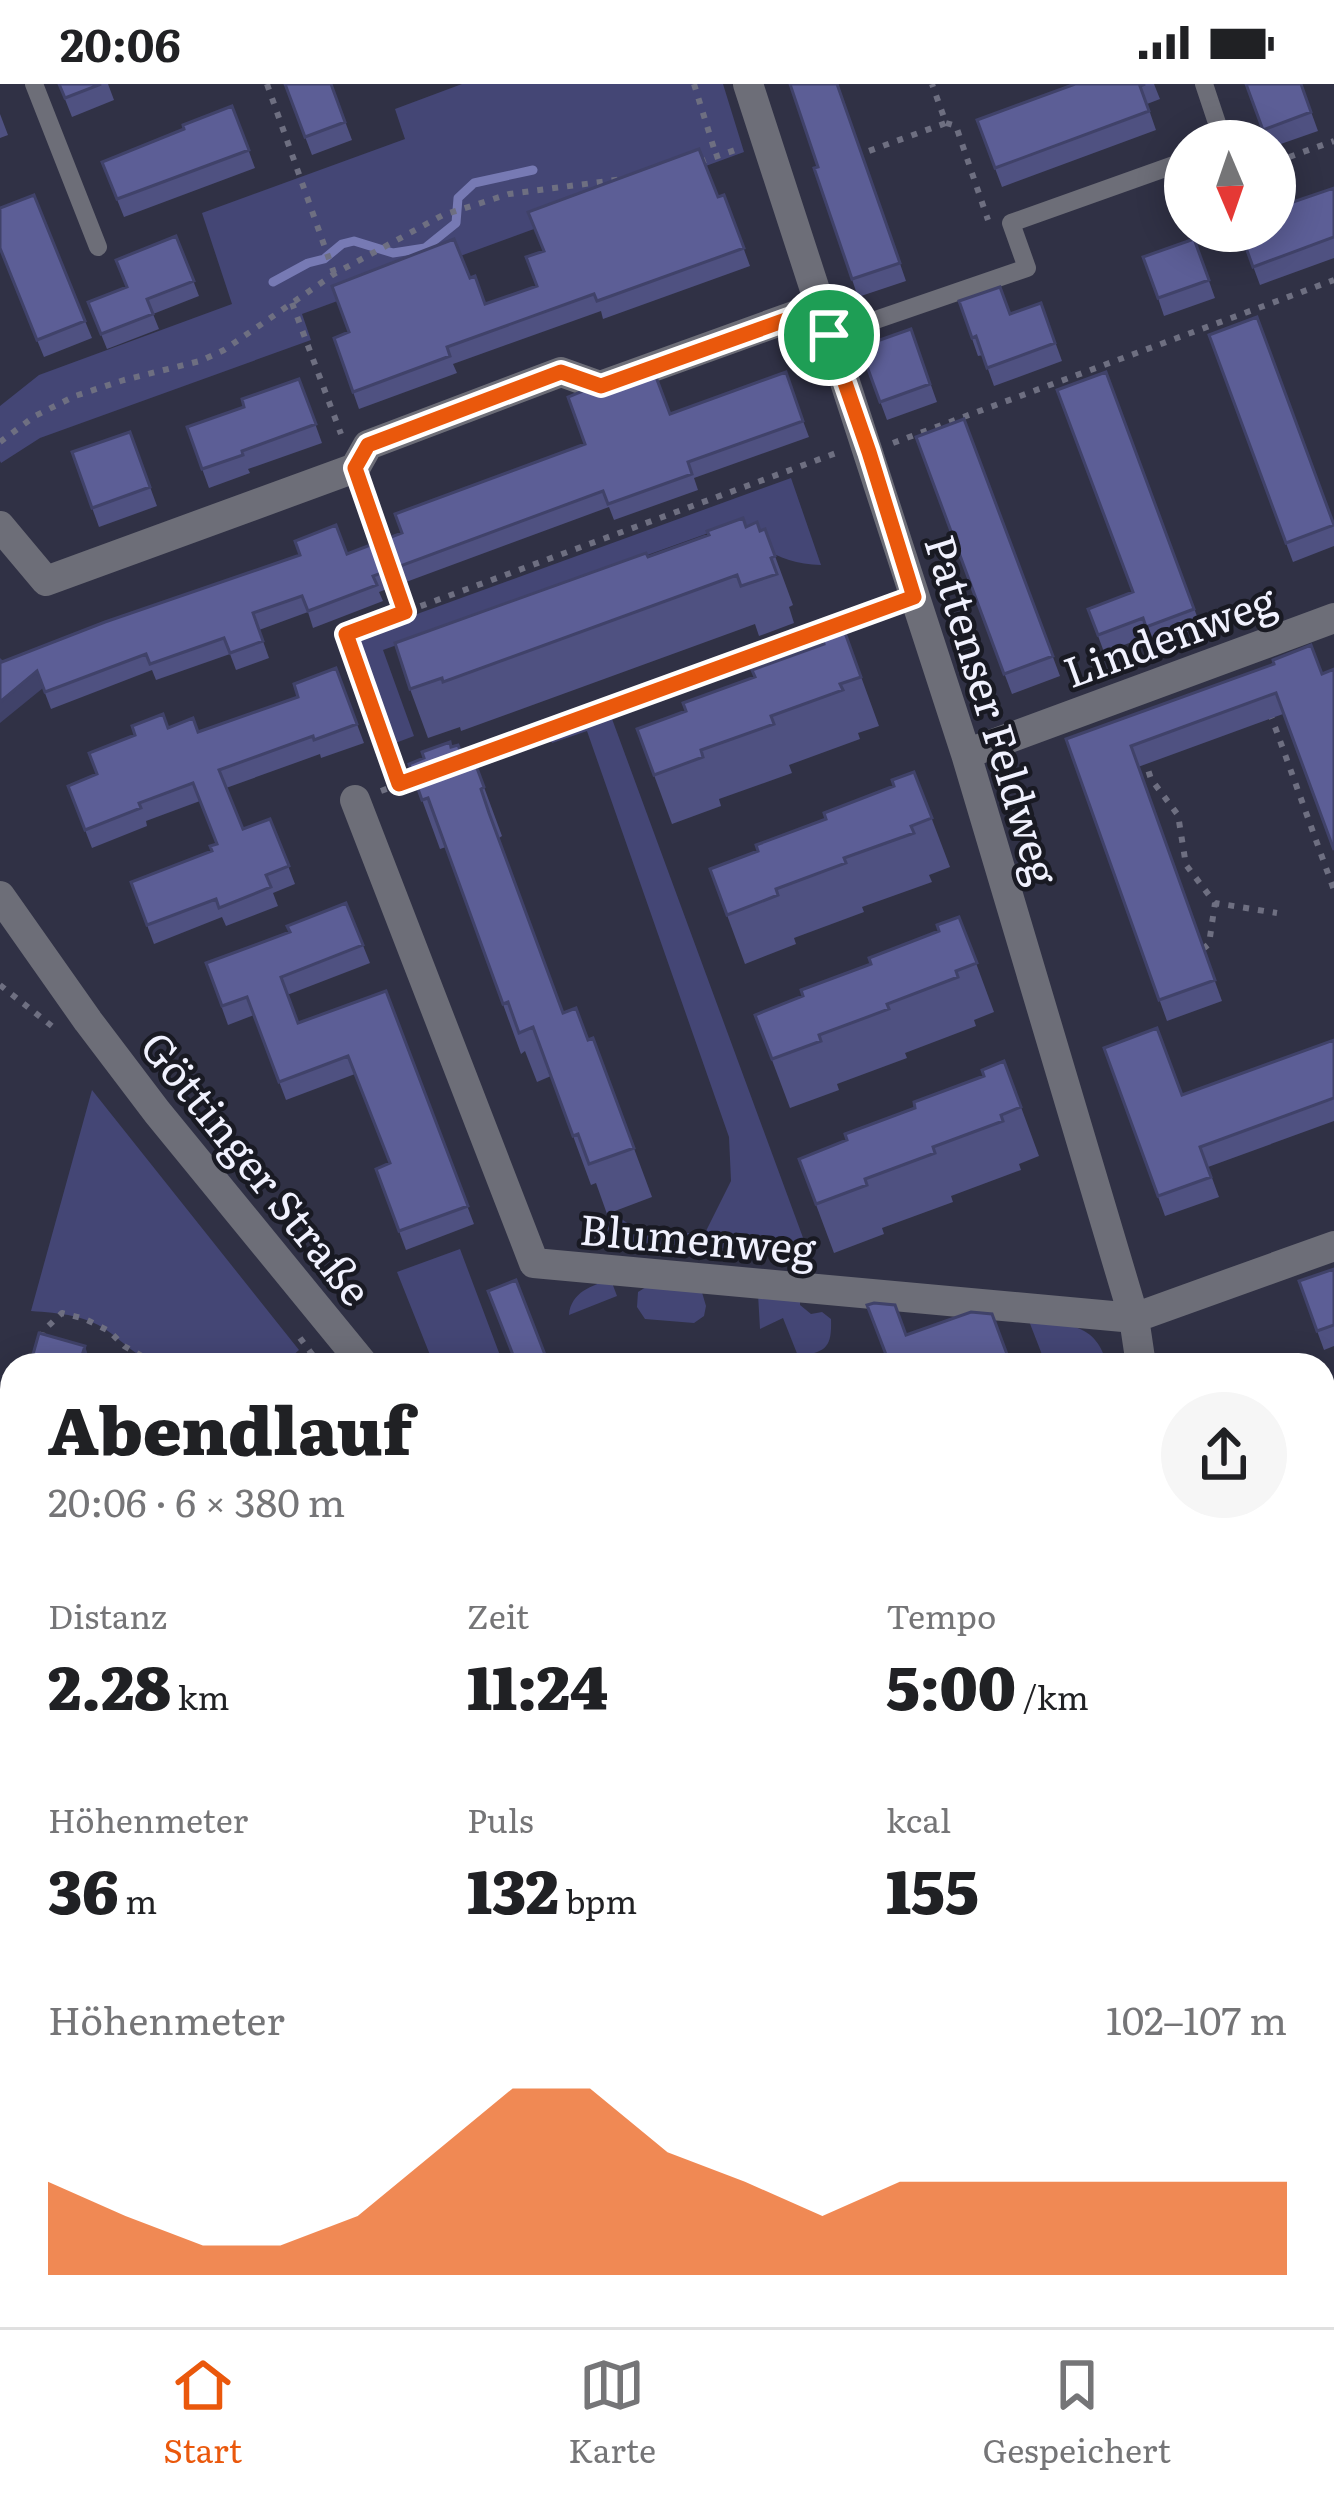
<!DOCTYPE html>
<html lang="de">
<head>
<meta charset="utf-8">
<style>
  :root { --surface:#fff; --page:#f6f6f6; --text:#202124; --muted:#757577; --line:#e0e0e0; --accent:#ea580c }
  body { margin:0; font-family:Literata,serif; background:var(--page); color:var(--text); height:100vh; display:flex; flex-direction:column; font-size:45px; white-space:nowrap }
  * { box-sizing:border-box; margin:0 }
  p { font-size:39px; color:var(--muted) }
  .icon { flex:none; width:66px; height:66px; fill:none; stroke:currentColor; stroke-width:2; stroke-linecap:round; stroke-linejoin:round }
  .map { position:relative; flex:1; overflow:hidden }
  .details { position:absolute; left:0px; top:1269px; width:1335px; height:975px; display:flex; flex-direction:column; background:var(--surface); border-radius:36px 36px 0 0; box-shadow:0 6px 30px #0003 }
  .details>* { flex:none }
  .needle { width:78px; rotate:178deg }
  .controls { position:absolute; left:1164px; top:36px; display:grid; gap:24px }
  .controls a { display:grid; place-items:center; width:132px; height:132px; border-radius:50%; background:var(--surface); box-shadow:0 6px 30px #0003; font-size:60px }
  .pin { position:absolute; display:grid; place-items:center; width:102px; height:102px; color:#fff; margin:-51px; border:6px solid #fff; border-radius:50%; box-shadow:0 3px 12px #0007 }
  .round { display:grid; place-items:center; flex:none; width:126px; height:126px; border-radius:63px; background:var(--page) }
  .summary { display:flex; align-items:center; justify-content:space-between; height:204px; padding:0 48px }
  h1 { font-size:66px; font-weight:800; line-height:90px }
  .figures { display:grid; grid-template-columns:repeat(3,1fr); gap:18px; height:204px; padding:12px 48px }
  .figures div { display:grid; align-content:center }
  .figures b { font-size:60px; font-weight:800 }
  .figures small { font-size:33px; font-weight:400 }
  .figures p { font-size:33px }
  .chart { height:336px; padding:24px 48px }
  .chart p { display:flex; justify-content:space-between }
  .chart svg { width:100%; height:216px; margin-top:12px; fill:var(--accent); opacity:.7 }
  .status { display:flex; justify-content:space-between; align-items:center; height:84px; padding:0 60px; background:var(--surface); direction:ltr }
  .status svg { height:33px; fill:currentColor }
  .tab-bar { display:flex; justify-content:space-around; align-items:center; height:168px; border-top:3px solid var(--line); background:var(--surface); font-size:33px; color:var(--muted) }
  .tab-bar a { display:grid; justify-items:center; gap:6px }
  .tab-bar .on { color:var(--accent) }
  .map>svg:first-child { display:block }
</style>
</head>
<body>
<div class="status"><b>20:06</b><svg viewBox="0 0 49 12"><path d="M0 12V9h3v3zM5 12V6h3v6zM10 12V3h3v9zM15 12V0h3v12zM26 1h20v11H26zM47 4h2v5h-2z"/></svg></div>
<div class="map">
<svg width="1334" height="2243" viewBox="0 0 1334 2243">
  <rect width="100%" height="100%" fill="#303145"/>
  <path fill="#444675" d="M462,0H723L744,68L302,230L311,256L40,354L1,379L0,377V322L39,291L232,220L202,129L405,55L395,25Z
    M791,394L821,481C782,481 760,462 728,442L383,566L414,652L390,661L351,554Z
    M608,624L809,1170L614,1157L603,1135L616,1131L641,1149H705L731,1097L729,1053L587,647L552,659L547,646Z
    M92,1006L299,1266L282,1281C248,1281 181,1287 150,1276C135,1271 124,1259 112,1250C89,1231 59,1229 31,1227Z
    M460,1165L501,1274L480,1281H434L397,1188Z
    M611,1196L617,1212L569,1231C571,1208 592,1201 611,1196Z
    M651,1200L701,1205L706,1222L704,1232L694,1239L645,1235L637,1223L638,1208Z
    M758,1210L800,1213V1221L811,1230L822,1228L831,1235C832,1264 826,1268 798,1272L783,1234L760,1245Z
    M1029,1237C1065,1240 1097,1238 1107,1281H1046Z"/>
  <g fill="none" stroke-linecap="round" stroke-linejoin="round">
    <path stroke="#777ab4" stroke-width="9" d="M273,198L308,179L324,175L342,160L354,157L393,169L425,164L456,139L458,114L474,99L533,86"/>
    <path stroke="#6e6f81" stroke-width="6" stroke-dasharray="6 9" stroke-linecap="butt" d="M267,0L334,189
      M694,0L716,71
      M946,39L956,42L988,136
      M855,72L946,39L932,0
      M700,78L738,65
      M1275,78L1334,57
      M292,219L341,350
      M0,358L35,332L75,312L124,296L200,277L224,266L334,190L443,131L509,110L623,95
      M893,359L1334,196
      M365,413L382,463
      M394,498L405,528
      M1270,629L1334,806
      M1144,673L1151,695L1178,731L1186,781L1215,819L1277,829
      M471,674L887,523
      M399,700L345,550L839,368
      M381,707L419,693
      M1203,865L1209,860L1215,819
      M0,901L53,943
      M41,1254L43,1247L62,1229L85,1235L109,1247L124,1262L149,1276L176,1281
      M300,1254L320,1281
      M198,1281H210
      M297,1281L314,1274
      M0,1460L12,1482
      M399,2232L436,2243
      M1063,2232L1071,2243
      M492,2243L495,2232"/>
    <path stroke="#6d6e78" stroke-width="18" d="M34,0L98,163
      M1204,0L1223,57
      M829,252L1027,184L1011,139L1185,77"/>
    <path stroke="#6d6e78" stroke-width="30" d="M748,0L966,670L1134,1234L1141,1281
      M0,442L46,497L355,384L368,361L561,288L600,302L819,223
      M966,670L1334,534
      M355,716L534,1179L1134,1234L1334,1162
      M0,812L88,937L157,1028L364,1281
      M1323,1572L1334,1568
      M1323,1913L1334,1909
      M1323,2067L1334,2083
      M767,2232L771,2243
      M1117,2232L1126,2243
      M62,2243L64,2232"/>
  </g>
  <path fill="#4f5181" d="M59,0H108L114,16L72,33Z
    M285,0H331L352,56L312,71Z
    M838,0L906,197L858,213L814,84L818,83Z
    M1075,0H1154L1160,15L1147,20L1156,46L1002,103L977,36Z
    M1246,0H1301L1318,47L1275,62V57H1267Z
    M232,22L255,84L124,133L102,78L184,45Z
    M0,30L8,51L0,54Z
    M1334,104V174L1260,201L1240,147L1290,119Z
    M724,111L750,182L603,235L601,227L453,280L457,289L359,325L334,254L470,194L485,220L537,202Z
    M176,152L199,212L153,230L159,245L107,265L88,218L126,203Z
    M1194,155L1215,214L1164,232L1158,214Z
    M0,166L85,237L92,254L44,273Z
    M959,217L1010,230L1041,219L1062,277L994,302L983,271L978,272Z
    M911,245L937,318L887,336L860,263Z
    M1209,251L1334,441V462L1293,478Z
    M1106,288L1201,543L1153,561L1149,552L1104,568L1088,525L1133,508Z
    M299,295L322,359L248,385L250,389L209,404L187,343L244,323Z
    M670,330L803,337L809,353L694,394L698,406L614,436L609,423L379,508L383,517L313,544L308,528L259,546L269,574L236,586L230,570L156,596L152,586L51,625L43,604L2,578L347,470L402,449Z
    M964,335L1060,592L1012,610L916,353Z
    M130,348L157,422L99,443L72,368Z
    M746,443L760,447L765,445L793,521L789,523L794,539L759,552L755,540L461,647L460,643L428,654L410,605L648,473Z
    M844,546L879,642L858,649L860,655L789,681L792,689L719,715L721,722L672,740L637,645L686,627L824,560Z
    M1274,580L1283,630L1138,683L1222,917L1167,937L1066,655Z
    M336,584L364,659L321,674L320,670L226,704L243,745L270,735L295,800L273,809L278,822L226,842L222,833L154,860L131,798L212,767L217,760L200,717L146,737L147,742L92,764L68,702L97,690L168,644L198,648L298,613Z
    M451,663L462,671L471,668L502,752L499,754L563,929L588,956L593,954L652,1113L607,1130L596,1099L591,1101L551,992L537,998L525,967L521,970L446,763L440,765L409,680Z
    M914,688L950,783L929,791L932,798L862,823L864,828L794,854L796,860L745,880L710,785L758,767L826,735L894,702Z
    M346,819L370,879L287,911L298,939L386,907L474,1140L406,1166L376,1085L390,1079L355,990L286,1016L254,931L228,941L206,879L290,848Z
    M959,833L994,928L974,936L976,942L905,969L907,974L837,1000L839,1006L790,1024L755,931L803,912L939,847Z
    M1334,956V1037L1208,1083L1219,1113L1165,1132L1104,964L1182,1011Z
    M1004,977L1039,1072L1019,1080L1021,1086L951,1112L953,1118L882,1144L884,1150L834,1169L799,1075L847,1056L984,992Z
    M1334,1185V1262L1324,1266L1299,1197Z
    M12,1346V1441L0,1438V1389Z
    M1323,1441L1324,1444L1334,1441V1512L1323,1515Z
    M0,1577L12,1584V1739L0,1733Z
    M1334,1610V1688L1323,1693V1622L1330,1619Z
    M1334,1783V1849L1323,1852V1787Z
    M0,1898L12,1904V2058L0,2050Z
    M0,2131L12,2138V2221L0,2214Z
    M641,2232H711L708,2243H645Z
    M796,2232H858L859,2236L843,2243H801Z"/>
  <path fill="#404269" d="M37,587L43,604L0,639V618Z
    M85,1262L91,1281H79Z
    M12,1634V1674L2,1653Z
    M1331,2161L1334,2168V2182L1323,2190V2167Z
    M12,2187V2210L7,2196Z
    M204,2232H213L211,2243H202Z
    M561,2232H571L569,2243H558Z
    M700,2232H711L708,2243H698Z
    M1004,2232H1008L1012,2243H999L997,2237Z"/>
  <path fill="#5c5e96" stroke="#404269" stroke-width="3" d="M59,0H101L65,14Z
    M285,0H331L345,38L305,53Z
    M790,0H837L900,179L852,195L814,84L818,83Z
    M1075,0H1145L1140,2L1149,27L995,84L977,36Z
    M1246,0H1301L1311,28L1263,46Z
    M232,22L249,66L117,115L102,78L184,45L183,41Z
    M699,65L718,113L724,111L744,164L597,217L594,210L447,263L450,272L353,308L334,254L349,248L332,202L454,155L470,194L475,192L485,220L537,202L526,173L544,167L528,128Z
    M1334,104V153L1253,183L1240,147H1275V117L1288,113L1290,119Z
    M34,111L85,237L37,256L0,164V124Z
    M176,152L194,197L147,215L153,230L101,250L88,218L127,203L116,176Z
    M1194,155L1209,196L1158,214L1143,173Z
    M1000,203L1010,230L1041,219L1055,259L987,284L976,252L972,254L959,217Z
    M1257,233L1334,441L1286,459L1209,251Z
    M911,245L930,300L880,318L860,263Z
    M653,285L670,330L786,288L803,337L688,378L692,390L608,420L603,407L373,492L377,501L308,527L302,512L253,529L263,557L230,569L224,554L150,580L146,570L45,608L37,587L0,618V576L2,578L105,538L300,471L295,457L336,441L347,470L402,449L395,430L585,360L568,313L590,304H601Z
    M1106,288L1194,525L1146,543L1143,534L1098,551L1088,525L1133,508L1057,306Z
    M299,295L316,340L242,367L243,371L202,385L187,343L244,323L242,315Z
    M964,335L1053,572L1004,590L916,353Z
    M130,348L150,403L92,424L72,368Z
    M743,434L746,443L757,438L760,447L765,445L775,472L771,474L777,490L741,502L737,491L443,598L442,594L410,605L395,559L646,469L648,473L709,451L707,447Z
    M844,546L861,593L840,600L843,606L771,632L774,640L701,666L703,673L654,691L637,645L686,627L683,619L755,593L752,586L824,560L822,554Z
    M1311,561L1322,590L1334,585V766L1276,609L1131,662L1215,896L1159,916L1066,655L1274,580L1273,576Z
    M336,584L357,640L314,656L313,652L219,686L243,745L270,735L289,782L266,791L271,803L219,824L216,815L147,841L131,798L212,767L210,762L217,760L193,699L139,719L141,724L85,746L68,702L97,690L89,669L135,651L132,642L163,630L168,644L193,634L198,648L298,613L294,600Z
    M450,658L451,663L458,661L462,671L471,668L484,703L481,705L489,729L563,929L576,924L588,956L593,954L634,1064L589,1080L578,1050L573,1052L533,943L519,949L508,918L503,920L428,714L422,716L409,680L424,674L422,668Z
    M914,688L932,734L911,742L914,749L844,774L846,779L776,805L778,811L727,831L710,785L758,767L756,761L826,735L824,729L894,702L892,696Z
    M346,819L363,861L281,893L298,939L386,907L468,1122L399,1147L376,1085L390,1079L348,972L279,998L247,913L222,922L206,879L290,848L287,842Z
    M959,833L977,879L956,887L958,893L887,920L889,925L819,951L821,957L772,975L755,931L803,912L801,906L871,880L869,874L939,847L937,841Z
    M1157,944L1182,1011L1334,956V1014L1200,1063L1211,1093L1158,1112L1104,964Z
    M1004,977L1021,1023L1001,1031L1003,1037L933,1063L935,1069L865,1095L867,1101L816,1120L799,1075L847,1056L845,1050L915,1024L914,1018L984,992L982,986Z
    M1334,1185V1241L1317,1247L1299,1197Z
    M516,1196L549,1281H517L488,1207Z
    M874,1219L895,1221L906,1251L971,1228L992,1230L1011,1281H890L867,1221Z
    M39,1249L85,1262L79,1281H30Z
    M12,1346V1425L0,1421V1389Z
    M1323,1441L1324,1444L1334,1441V1491L1323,1495Z
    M0,1577L12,1584V1634L2,1653L12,1659V1720L0,1714Z
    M1334,1610V1667L1323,1672V1622L1330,1619L1328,1612Z
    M1334,1783V1828L1323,1832V1787Z
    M0,1898L12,1904V2040L0,2032V1973L7,1962L0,1959Z
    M0,2131L12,2138V2187L7,2196L0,2192Z
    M1323,2151L1331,2161L1323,2167Z
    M157,2232H204L202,2243H155Z
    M502,2232H561L558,2243H499Z
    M675,2232H700L698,2243H675L677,2232Z
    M797,2232H817L800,2239Z
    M938,2232H1004L997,2237L1001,2243H934L930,2237Z
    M1162,2232H1256L1265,2243H1171Z"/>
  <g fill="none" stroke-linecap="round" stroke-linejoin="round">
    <defs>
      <path id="route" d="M819,224L869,368L914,513L399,700L346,550L405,528L355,384L368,361L561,288L601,302Z"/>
    </defs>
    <use href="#route" stroke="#fff" stroke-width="24"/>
    <use href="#route" stroke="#ea580c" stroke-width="15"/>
  </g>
  <g text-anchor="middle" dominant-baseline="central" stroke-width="9" stroke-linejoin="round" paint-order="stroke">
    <g font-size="42" fill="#f0f1fe" stroke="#191a23">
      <text transform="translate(1169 550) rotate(-20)">Lindenweg</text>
      <text transform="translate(994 625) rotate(73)">Pattenser Feldweg</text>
      <text transform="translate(258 1083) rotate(51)">Göttinger Straße</text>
      <text transform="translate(698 1153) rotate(5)">Blumenweg</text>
    </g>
  </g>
</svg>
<div class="controls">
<a><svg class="needle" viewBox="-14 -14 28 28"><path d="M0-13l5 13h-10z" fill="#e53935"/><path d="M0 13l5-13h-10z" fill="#757577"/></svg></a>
</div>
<div class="pin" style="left:829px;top:251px;background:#1e9e55"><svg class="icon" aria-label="arrive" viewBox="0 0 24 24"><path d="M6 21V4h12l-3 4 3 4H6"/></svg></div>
<section class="details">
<div class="summary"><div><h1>Abendlauf</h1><p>20:06 · 6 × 380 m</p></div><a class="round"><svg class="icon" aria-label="share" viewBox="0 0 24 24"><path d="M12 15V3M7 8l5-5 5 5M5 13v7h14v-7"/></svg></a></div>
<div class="figures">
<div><p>Distanz</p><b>2.28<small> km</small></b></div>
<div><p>Zeit</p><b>11:24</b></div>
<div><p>Tempo</p><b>5:00<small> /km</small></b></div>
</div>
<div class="figures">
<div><p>Höhenmeter</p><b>36<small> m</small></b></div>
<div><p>Puls</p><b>132<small> bpm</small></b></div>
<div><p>kcal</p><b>155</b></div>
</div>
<div class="chart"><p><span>Höhenmeter</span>102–107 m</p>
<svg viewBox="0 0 160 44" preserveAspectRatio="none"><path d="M0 44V25L10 32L20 38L30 38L40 32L50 19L60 6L70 6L80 19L90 25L100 32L110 25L120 25L130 25L140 25L150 25L160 25V44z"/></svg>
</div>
</section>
</div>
<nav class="tab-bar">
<a class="on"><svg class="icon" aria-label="home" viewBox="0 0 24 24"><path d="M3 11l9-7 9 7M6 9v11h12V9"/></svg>Start</a>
<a><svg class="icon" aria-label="map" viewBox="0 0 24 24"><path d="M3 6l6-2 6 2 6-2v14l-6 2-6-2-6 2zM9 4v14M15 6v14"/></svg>Karte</a>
<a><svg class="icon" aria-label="saved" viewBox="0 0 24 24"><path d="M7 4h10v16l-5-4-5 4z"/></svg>Gespeichert</a>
</nav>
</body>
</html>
